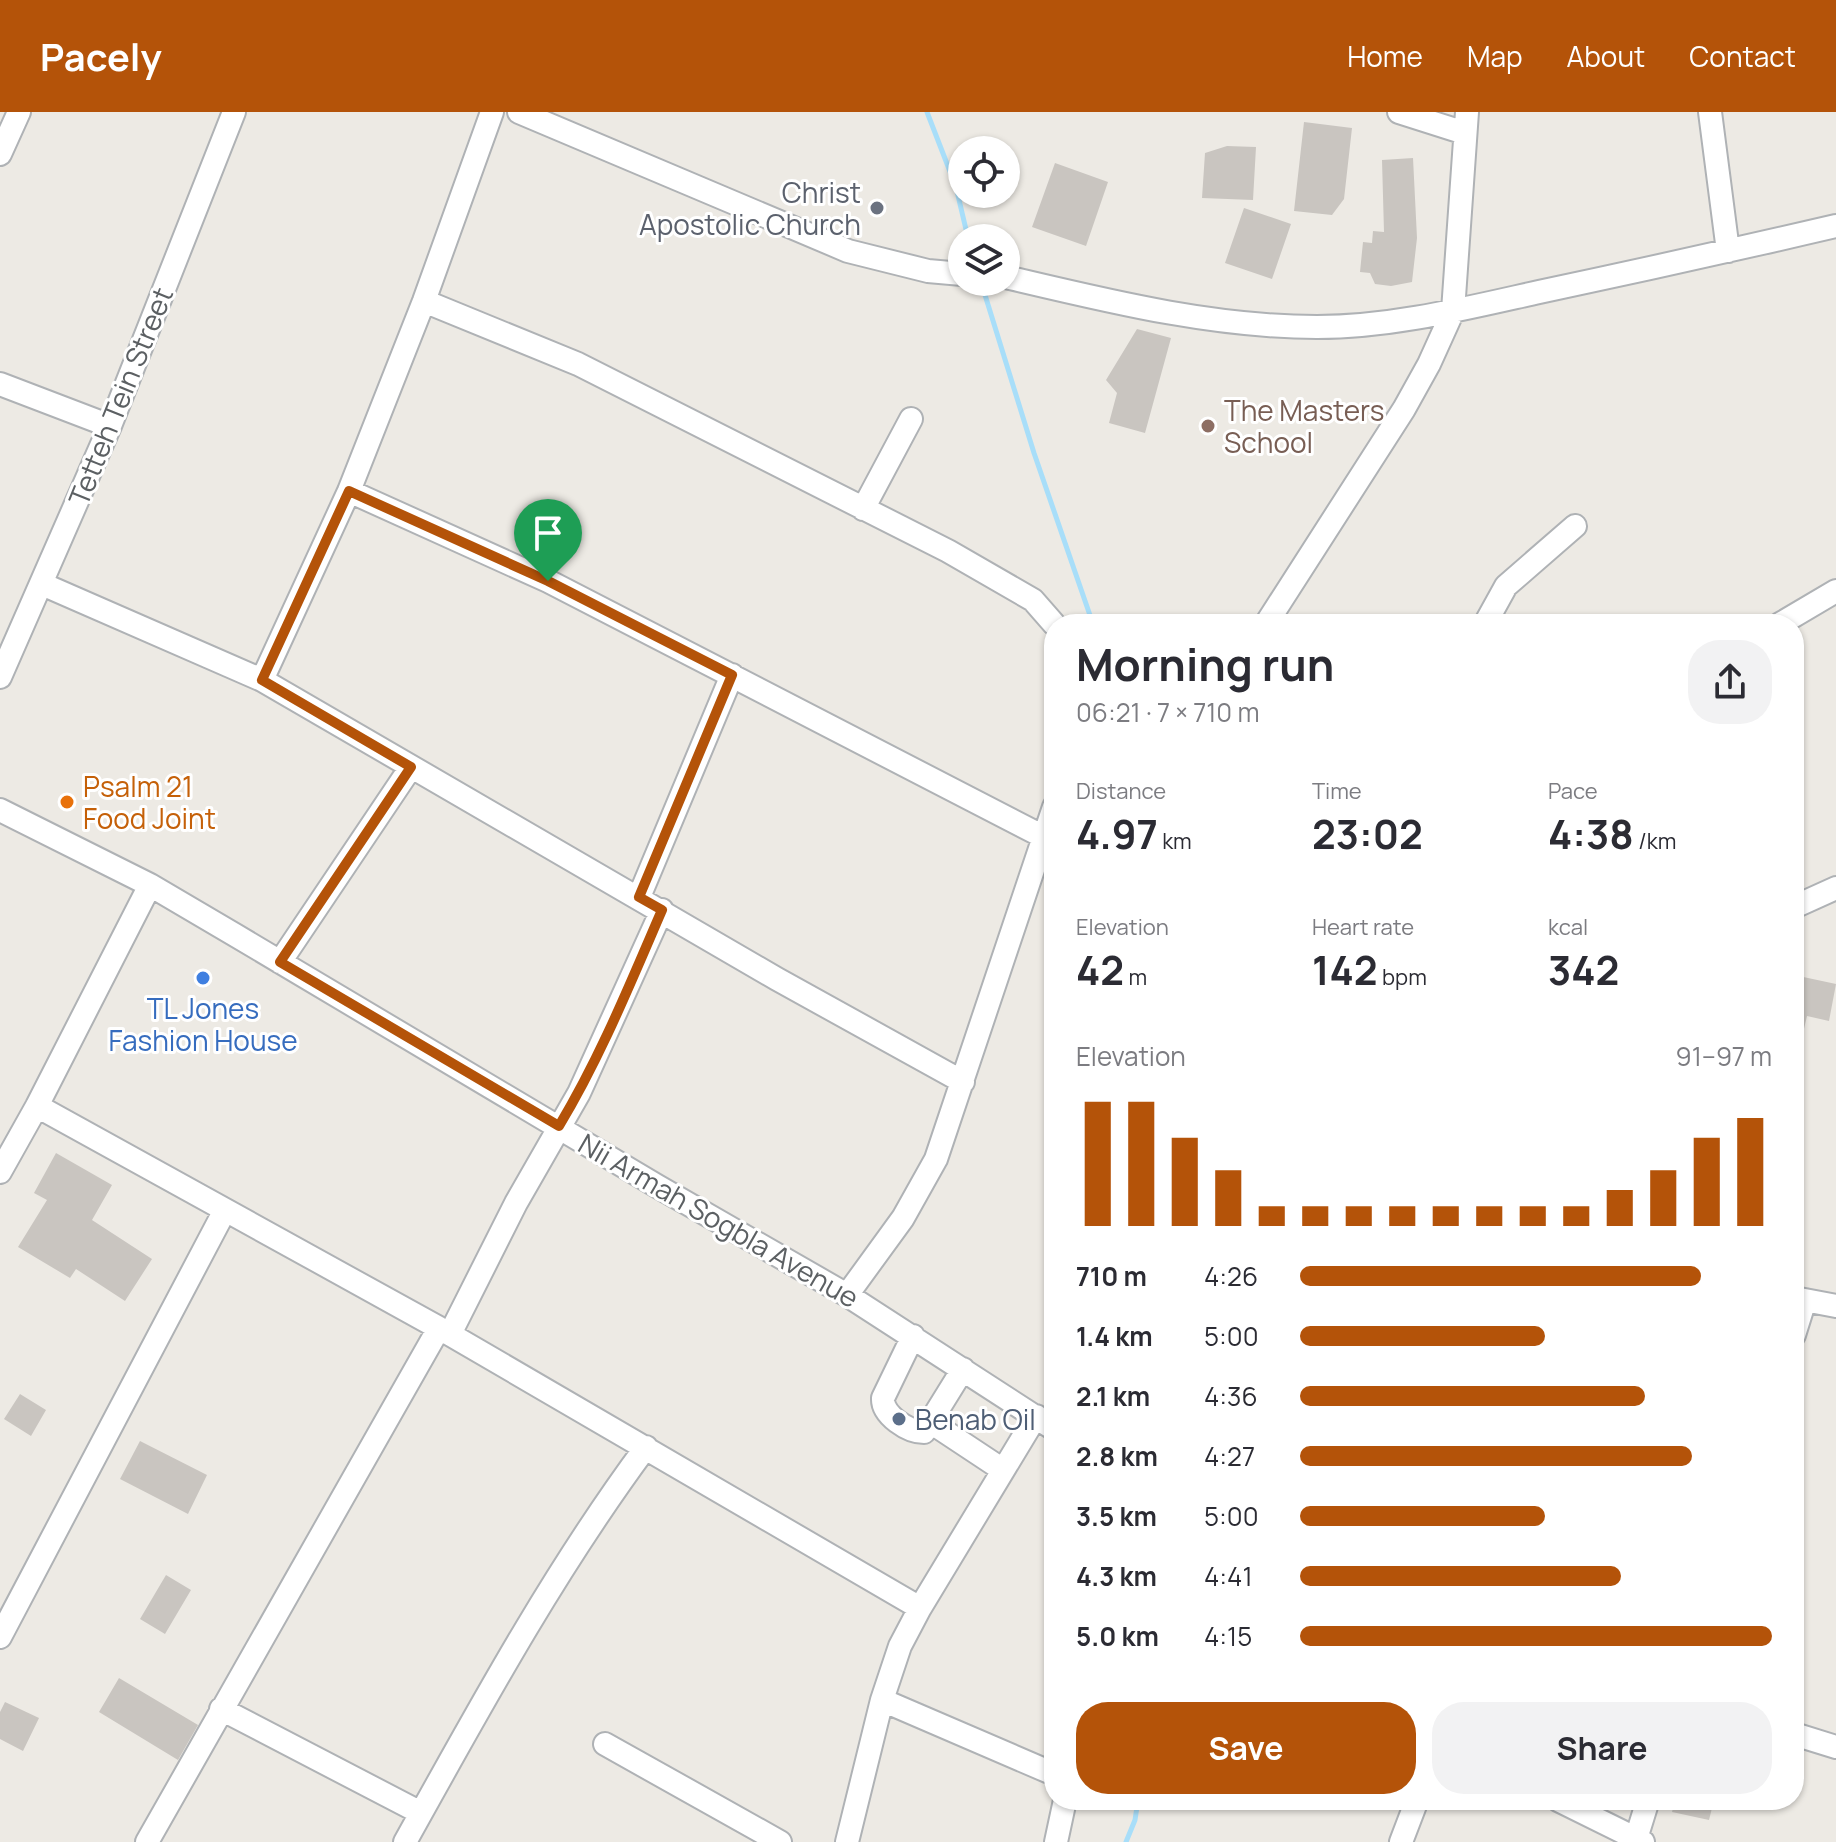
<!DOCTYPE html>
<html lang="en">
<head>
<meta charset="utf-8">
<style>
  :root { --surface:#fff; --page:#f2f2f3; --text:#2b2b33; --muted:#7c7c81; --accent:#b45309 }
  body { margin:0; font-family:Manrope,sans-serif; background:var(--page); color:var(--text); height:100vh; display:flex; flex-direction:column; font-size:30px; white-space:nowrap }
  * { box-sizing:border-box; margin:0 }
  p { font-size:26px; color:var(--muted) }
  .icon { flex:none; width:44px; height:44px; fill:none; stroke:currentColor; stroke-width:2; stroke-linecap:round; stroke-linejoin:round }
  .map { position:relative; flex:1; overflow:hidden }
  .sheet { position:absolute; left:1044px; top:502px; width:760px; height:1196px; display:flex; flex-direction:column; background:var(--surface); border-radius:32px; box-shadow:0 2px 6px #0004 }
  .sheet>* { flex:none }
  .buttons { position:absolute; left:948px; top:24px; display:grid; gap:16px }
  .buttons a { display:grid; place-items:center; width:72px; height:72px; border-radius:50%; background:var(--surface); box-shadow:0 2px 6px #0004; font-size:40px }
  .pin { position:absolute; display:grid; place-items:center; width:68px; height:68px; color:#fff; margin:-82px -34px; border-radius:50% 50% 50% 0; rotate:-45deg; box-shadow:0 0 8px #0007 }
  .pin .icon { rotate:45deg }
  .round { display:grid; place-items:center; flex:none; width:84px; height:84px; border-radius:32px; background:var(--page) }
  .headline { display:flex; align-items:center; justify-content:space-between; height:136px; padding:0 32px }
  h1 { font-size:44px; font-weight:700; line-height:60px }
  .metrics { display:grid; grid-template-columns:repeat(3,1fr); gap:12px; height:136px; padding:8px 32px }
  .metrics div { display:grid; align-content:center }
  .metrics b { font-size:40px; font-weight:700 }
  .metrics small { font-size:22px; font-weight:400 }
  .metrics p { font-size:22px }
  .chart { height:224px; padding:16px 32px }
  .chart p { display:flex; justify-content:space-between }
  .chart svg { width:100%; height:144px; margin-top:8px; stroke:var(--accent); stroke-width:6 }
  .button { display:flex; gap:16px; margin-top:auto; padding:16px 32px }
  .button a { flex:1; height:92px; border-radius:32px; background:var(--accent); color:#fff; font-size:32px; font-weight:700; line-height:92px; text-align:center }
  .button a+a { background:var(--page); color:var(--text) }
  ul { padding:0 32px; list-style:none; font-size:26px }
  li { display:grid; grid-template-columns:128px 96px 1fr; align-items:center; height:60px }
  li i { height:20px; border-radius:10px; background:var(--accent) }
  header { display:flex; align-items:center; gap:48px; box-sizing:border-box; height:112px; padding:0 40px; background:var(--accent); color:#fff }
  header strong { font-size:38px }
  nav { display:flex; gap:44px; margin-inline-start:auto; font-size:28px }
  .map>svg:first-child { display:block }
</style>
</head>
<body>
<header>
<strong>Pacely</strong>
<nav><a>Home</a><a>Map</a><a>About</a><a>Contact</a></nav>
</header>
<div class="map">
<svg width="1836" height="1730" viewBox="0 0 1836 1730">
  <rect width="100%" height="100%" fill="#edeae4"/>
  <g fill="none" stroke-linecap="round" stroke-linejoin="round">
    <path stroke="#a8def9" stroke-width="5" d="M927,0L956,75L968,126
      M981,170L1034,341L1093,512
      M1126,1730L1135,1708L1138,1688"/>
  </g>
  <path fill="#c9c5c0" d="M1304,10L1352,16L1344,87L1332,103L1294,99Z
    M1227,34L1256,35L1253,88L1202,86L1205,41Z
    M1413,46L1417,126L1412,170L1391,174L1375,172L1370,161L1360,160L1363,130L1372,131L1373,119L1384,120L1382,48Z
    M1055,51L1108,70L1086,134L1032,115Z
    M1244,96L1291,112L1272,167L1225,151Z
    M1137,217L1171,226L1145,321L1109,311L1117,281L1106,268Z
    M1794,863L1836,872L1829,909L1807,904L1800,934L1794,933Z
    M56,1041L112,1073L92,1108L152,1147L125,1189L76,1157L70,1166L18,1135L47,1088L34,1081Z
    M20,1282L46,1298L31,1324L4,1307Z
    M140,1329L207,1363L188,1402L120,1367Z
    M166,1463L191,1478L165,1522L140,1507Z
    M119,1566L198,1613L178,1648L99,1600Z
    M5,1590L39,1606L23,1639L0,1627V1600Z
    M1675,1688H1714L1709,1708L1672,1700Z"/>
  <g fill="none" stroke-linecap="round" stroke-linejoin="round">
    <defs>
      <path id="minor" d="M519,0L848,139L928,159L962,162
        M1399,0L1465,21
        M1710,0L1728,139
        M0,42L19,0
        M1006,165C1108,189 1212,215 1317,215C1392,215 1467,196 1539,180C1638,159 1737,137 1836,114
        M424,189L578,252L948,439L1033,488L1054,512
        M0,272L110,314
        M349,379L548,469L1044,725
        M863,397L911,307
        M42,472L262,568L777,867L963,970
        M1266,512L1404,297L1429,252L1453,199L1467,0
        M1485,512L1506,474L1575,414
        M1780,512L1836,479
        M0,565L110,314L234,0
        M262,568L349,379L424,189L492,0
        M0,698L150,773L235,823L657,1074L847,1183L1054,1317
        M639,785L732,563
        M1794,795L1836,776
        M280,850L411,655
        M37,994L439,1216L920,1496
        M0,1060L37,994L150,773
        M847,1183L903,1106L936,1047L1054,695
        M1794,1186L1836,1194
        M450,1222L516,1091L579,981L662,798
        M1794,1223L1805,1188
        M913,1224L883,1286C882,1303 908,1320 924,1320L963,1257
        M932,1311L1003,1358
        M0,1525L224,1100
        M882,1588L1054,1662
        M221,1597L421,1701
        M1794,1622L1836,1635
        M605,1632L780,1730
        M1558,1688L1643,1730
        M147,1730L439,1216
        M405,1730C480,1595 554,1459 646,1335
        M847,1730L882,1588L900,1534L920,1496L1036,1304
        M1056,1730L1065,1688
        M1401,1730L1417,1688
        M1635,1730L1648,1688"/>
    </defs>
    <use href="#minor" stroke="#afb2b5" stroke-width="26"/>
    <use href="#minor" stroke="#fff" stroke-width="22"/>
  </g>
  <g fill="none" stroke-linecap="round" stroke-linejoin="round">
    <defs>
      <path id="route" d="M349,379L548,469L732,563L639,785L662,798C630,872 600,946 559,1014L280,850L411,655L262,568Z"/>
    </defs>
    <use href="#route" stroke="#fff" stroke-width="16"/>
    <use href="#route" stroke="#b45309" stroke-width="10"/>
  </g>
  <circle fill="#6b7280" stroke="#fff" stroke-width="3" cx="877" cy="96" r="8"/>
  <circle fill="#8d6e63" stroke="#fff" stroke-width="3" cx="1208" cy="314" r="8"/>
  <circle fill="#e8710a" stroke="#fff" stroke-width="3" cx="67" cy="690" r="8"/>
  <circle fill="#3f7fe0" stroke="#fff" stroke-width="3" cx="203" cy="866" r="8"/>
  <circle fill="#5c6f8a" stroke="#fff" stroke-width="3" cx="899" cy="1307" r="8"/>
  <g text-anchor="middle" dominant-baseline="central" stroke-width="6" stroke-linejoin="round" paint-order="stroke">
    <g font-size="28" fill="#5b616d" stroke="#fff" text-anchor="end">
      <text x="861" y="80">Christ<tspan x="861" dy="32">Apostolic Church</tspan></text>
    </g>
    <g font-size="28" fill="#5c6063" stroke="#fff">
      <text transform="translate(120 284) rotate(-68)">Tetteh Tein Street</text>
      <text transform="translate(719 1108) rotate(30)">Nii Armah Sogbla Avenue</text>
    </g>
    <g font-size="28" fill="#785e54" stroke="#fff" text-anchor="start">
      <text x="1224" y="298">The Masters<tspan x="1224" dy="32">School</tspan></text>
    </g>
    <g font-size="28" fill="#c56008" stroke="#fff" text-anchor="start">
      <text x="83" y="674">Psalm 21<tspan x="83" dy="32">Food Joint</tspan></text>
    </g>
    <g font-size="28" fill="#366cbe" stroke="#fff">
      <text x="203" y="896">TL Jones<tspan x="203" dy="32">Fashion House</tspan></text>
    </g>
    <g font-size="28" fill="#4e5e75" stroke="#fff" text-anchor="start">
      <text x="915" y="1307">Benab Oil</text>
    </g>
  </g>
</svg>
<div class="buttons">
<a><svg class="icon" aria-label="locate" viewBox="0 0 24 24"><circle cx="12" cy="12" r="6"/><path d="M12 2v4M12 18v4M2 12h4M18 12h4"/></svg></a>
<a><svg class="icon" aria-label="layers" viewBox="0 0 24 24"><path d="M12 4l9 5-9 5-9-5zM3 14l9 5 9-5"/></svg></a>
</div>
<div class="pin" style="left:548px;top:469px;background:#1e9e55"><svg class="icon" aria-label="arrive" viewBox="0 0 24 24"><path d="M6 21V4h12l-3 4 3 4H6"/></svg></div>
<section class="sheet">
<div class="headline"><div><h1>Morning run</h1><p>06:21 · 7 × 710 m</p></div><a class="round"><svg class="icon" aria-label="share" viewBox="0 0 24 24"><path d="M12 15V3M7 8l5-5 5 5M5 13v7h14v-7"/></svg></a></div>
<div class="metrics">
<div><p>Distance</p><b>4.97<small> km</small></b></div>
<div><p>Time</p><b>23:02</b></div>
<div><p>Pace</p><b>4:38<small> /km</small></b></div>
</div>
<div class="metrics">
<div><p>Elevation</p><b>42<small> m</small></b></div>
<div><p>Heart rate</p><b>142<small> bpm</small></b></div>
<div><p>kcal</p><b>342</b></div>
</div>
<div class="chart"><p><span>Elevation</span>91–97 m</p>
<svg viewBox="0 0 160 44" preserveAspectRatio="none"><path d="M5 44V6M15 44V6M25 44V17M35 44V27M45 44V38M55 44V38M65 44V38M75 44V38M85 44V38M95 44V38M105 44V38M115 44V38M125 44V33M135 44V27M145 44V17M155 44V11"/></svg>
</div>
<ul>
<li><b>710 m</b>4:26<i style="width:85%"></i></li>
<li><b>1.4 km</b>5:00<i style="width:52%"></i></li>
<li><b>2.1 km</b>4:36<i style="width:73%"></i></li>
<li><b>2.8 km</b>4:27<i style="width:83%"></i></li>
<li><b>3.5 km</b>5:00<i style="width:52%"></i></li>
<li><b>4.3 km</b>4:41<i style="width:68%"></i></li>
<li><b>5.0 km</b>4:15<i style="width:100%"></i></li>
</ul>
<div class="button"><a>Save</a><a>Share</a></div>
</section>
</div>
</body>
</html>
